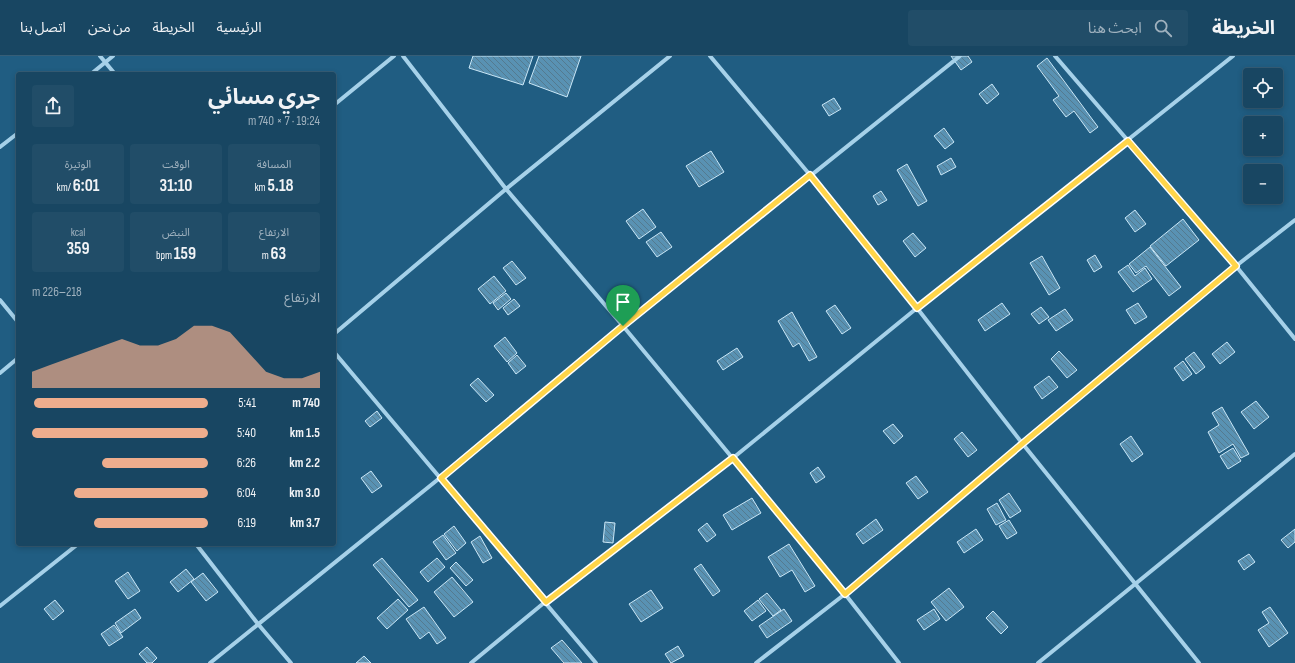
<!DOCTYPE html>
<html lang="ar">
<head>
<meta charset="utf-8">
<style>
  :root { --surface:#184662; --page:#214d68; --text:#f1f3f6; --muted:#9fb1be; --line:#365e77; --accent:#eead8d }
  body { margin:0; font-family:"Sofia Sans Condensed","Noto Sans Arabic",sans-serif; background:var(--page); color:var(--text); direction:rtl; height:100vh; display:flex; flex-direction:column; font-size:15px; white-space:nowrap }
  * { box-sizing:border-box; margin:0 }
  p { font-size:13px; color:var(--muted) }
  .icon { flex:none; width:22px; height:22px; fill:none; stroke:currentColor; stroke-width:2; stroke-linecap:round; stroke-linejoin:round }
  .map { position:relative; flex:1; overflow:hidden; direction:ltr }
  .drawer { position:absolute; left:16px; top:16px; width:320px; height:474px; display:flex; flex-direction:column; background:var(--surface); border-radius:4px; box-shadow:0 2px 6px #0003,0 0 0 1px var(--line); direction:rtl }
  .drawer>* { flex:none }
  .fabs { position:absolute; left:1243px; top:12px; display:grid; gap:8px }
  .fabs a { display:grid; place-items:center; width:40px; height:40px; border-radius:4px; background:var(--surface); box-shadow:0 2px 6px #0003,0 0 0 1px var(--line); font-size:20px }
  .pin { position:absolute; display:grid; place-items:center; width:34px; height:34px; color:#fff; margin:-41px -17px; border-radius:50% 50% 50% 0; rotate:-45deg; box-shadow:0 0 4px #0007 }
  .pin .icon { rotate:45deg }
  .round { display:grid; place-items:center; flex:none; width:42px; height:42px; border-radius:4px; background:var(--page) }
  .head { display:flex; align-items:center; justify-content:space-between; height:68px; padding:0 16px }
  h1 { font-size:22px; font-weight:700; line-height:30px }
  .stats { display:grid; grid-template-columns:repeat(3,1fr); gap:6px; height:68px; padding:4px 16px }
  .stats div { display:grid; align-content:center; border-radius:4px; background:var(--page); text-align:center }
  .stats b { font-size:17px; font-weight:700 }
  .stats small { font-size:11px; font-weight:400 }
  .stats p { font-size:11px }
  .chart { height:112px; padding:8px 16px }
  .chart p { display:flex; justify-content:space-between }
  .chart svg { width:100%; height:72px; margin-top:4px; fill:var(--accent); opacity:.7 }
  ul { padding:0 16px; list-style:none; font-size:13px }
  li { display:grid; grid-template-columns:64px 48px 1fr; align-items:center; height:30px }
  li i { height:10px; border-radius:5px; background:var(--accent) }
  header { display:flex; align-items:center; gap:24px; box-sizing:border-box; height:56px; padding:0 20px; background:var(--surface); border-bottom:1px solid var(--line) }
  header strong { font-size:19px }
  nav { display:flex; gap:22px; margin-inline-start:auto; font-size:14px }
  .search { width:280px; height:36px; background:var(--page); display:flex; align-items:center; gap:10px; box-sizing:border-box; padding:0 14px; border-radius:4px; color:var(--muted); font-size:15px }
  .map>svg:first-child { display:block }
</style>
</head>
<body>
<header>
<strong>الخريطة</strong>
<div class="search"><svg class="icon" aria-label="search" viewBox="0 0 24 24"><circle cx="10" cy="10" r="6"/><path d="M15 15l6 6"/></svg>ابحث هنا</div>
<nav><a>الرئيسية</a><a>الخريطة</a><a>من نحن</a><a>اتصل بنا</a></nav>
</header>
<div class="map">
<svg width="1295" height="607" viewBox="0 0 1295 607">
  <defs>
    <pattern id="building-back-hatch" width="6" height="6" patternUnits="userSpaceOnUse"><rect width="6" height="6" fill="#5992b3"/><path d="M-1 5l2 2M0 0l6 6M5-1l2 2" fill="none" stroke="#547a8f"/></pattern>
  </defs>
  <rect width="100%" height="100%" fill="#205d82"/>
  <path fill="url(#building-back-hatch)" stroke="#cae7f7" d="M473,0H533L523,29L469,12Z
    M539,0H581L567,41L529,27Z
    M951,0H968L972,6L961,14Z
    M1047,2L1098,71L1090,77L1074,55L1066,61L1053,44L1059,40L1037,10Z
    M992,28L999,38L987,48L979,38Z
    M834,42L841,53L829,60L822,49Z
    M944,72L954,86L945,93L934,80Z
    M711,95L724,116L699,131L686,110Z
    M951,102L956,111L941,119L937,110Z
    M907,108L927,145L918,150L897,114Z
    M881,135L887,144L878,149L873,140Z
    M643,153L656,171L639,183L626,165Z
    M1135,154L1146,168L1135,176L1125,162Z
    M1183,163L1199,184L1166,210L1150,190Z
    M661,176L672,191L657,201L646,186Z
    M913,177L926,192L915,201L903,185Z
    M1150,191L1181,231L1169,240L1146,210L1136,217L1129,208Z
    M1095,199L1102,211L1094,216L1087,204Z
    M1042,200L1060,232L1049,239L1030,207Z
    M512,205L526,222L516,229L503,212Z
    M1128,209L1135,220L1145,212L1152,223L1133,236L1118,216Z
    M494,220L506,235L490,248L478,233Z
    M506,237L511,243L498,254L493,247Z
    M514,243L520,250L508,259L503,252Z
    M1002,247L1010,258L985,275L978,264Z
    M1138,247L1147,261L1135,268L1126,254Z
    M835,249L851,272L842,278L826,255Z
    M1041,251L1049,261L1039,268L1031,258Z
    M1065,253L1073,264L1056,275L1048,264Z
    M792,256L817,301L809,305L799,287L793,291L778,265Z
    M505,281L517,297L507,306L494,290Z
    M1227,286L1235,296L1220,308L1212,298Z
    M737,292L743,301L723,314L717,305Z
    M1059,295L1077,314L1067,322L1051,303Z
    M1194,296L1205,311L1196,318L1185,303Z
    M517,299L526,310L516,318L508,307Z
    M1183,305L1192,318L1183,325L1174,312Z
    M1049,320L1058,331L1042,343L1034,331Z
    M478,322L494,339L486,346L470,329Z
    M1256,345L1269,361L1254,373L1241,356Z
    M1222,351L1249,398L1241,402L1233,388L1219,397L1208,376L1219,369L1212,357Z
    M377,355L382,362L370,371L365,365Z
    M893,368L903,380L894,388L883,375Z
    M962,376L977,394L968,401L954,383Z
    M1131,380L1143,398L1132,406L1120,388Z
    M1233,392L1241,405L1228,413L1220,400Z
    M818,411L825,421L816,427L810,417Z
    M371,415L382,430L372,437L361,422Z
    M916,420L928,436L918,443L906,427Z
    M1009,437L1021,455L1010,462L999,444Z
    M752,442L761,457L732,474L723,459Z
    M997,447L1006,464L996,469L987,453Z
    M876,463L883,474L863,488L856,478Z
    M1009,464L1017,477L1007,483L999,470Z
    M605,466L615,467L613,487L603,486Z
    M707,467L716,479L707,486L698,474Z
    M454,470L466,487L457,495L444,478Z
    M976,473L983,484L964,497L957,486Z
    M1295,473V486L1288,492L1281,484Z
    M443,479L456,497L446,504L433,486Z
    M480,480L492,502L483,507L471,486Z
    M789,488L815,530L805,536L792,514L780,521L768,501Z
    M1249,498L1255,506L1244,514L1238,505Z
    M382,502L418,544L409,551L373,509Z
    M437,502L445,511L428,526L420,516Z
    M456,506L473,524L466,530L450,512Z
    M701,508L720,535L713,540L694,513Z
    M186,513L194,523L178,536L170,526Z
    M128,516L140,535L128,543L115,525Z
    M203,517L218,536L206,545L191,526Z
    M452,521L473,546L454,561L434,536Z
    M949,532L964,551L946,565L931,546Z
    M651,534L663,552L641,566L629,548Z
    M767,537L781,554L773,560L759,543Z
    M398,543L408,554L387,573L377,562Z
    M55,544L64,555L53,564L44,553Z
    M758,544L766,555L752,565L744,555Z
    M424,551L446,582L437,588L429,576L420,583L406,563Z
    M1270,551L1288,577L1269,591L1258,574L1269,567L1262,556Z
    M135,553L141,562L121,577L115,567Z
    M784,553L792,565L767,582L759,570Z
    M934,553L940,563L924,574L917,564Z
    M993,555L1008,571L1001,578L986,562Z
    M114,569L123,581L109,590L101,578Z
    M562,584L582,607H564L551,592Z
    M678,590L684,600L671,607L665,598Z
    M147,591L157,602L152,607H147L139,598Z
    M364,600L371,607H356Z"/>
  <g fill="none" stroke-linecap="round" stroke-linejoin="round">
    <path stroke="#a6d1e9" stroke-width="4" d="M100,0L115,18
      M403,0L506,133L623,270L845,538L899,607
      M710,0L810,119L917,252L1022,387L1199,607
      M1055,0L1236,210L1295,283
      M91,18L113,0
      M334,49L394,0
      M0,91L18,77
      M0,244L18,266
      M334,278L506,133L670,0
      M334,296L596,607
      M0,317L18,302
      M196,488L258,568L291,607
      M0,550L78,488
      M210,607L441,421L623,270L960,0
      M471,607L545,546L733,402L917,252L1233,0
      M756,607L845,538L1022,387L1236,210L1295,164
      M1038,607L1295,398"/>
  </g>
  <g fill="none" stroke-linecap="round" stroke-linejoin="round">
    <defs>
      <path id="route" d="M1128,85L1236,210L1022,388L845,538L733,402L546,546L441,422L623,270L810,119L917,252Z"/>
    </defs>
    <use href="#route" stroke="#fff" stroke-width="8"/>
    <use href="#route" stroke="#ffd54a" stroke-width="5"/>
  </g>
</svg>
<div class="fabs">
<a><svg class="icon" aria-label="locate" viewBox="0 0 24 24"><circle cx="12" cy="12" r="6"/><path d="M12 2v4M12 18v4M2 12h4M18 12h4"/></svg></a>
<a>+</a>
<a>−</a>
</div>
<div class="pin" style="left:623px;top:270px;background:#1e9e55"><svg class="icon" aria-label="arrive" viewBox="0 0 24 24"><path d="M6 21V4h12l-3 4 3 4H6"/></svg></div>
<section class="drawer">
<div class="head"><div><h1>جري مسائي</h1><p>19:24 · 7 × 740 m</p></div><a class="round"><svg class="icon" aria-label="share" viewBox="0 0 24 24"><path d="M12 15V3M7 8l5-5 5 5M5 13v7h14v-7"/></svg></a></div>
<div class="stats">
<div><p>المسافة</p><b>5.18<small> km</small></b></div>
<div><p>الوقت</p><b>31:10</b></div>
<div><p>الوتيرة</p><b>6:01<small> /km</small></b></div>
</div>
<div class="stats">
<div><p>الارتفاع</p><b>63<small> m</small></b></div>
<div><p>النبض</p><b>159<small> bpm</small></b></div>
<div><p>kcal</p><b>359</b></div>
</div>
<div class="chart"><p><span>الارتفاع</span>218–226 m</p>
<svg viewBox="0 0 160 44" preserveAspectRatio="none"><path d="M0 44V34L10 30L20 26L30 22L40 18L50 14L60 18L70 18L80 14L90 6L100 6L110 10L120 22L130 34L140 38L150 38L160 34V44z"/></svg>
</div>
<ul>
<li><b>740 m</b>5:41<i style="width:99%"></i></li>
<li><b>1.5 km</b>5:40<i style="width:100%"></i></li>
<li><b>2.2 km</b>6:26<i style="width:60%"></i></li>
<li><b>3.0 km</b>6:04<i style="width:76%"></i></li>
<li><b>3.7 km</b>6:19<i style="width:65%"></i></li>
</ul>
</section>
</div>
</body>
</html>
